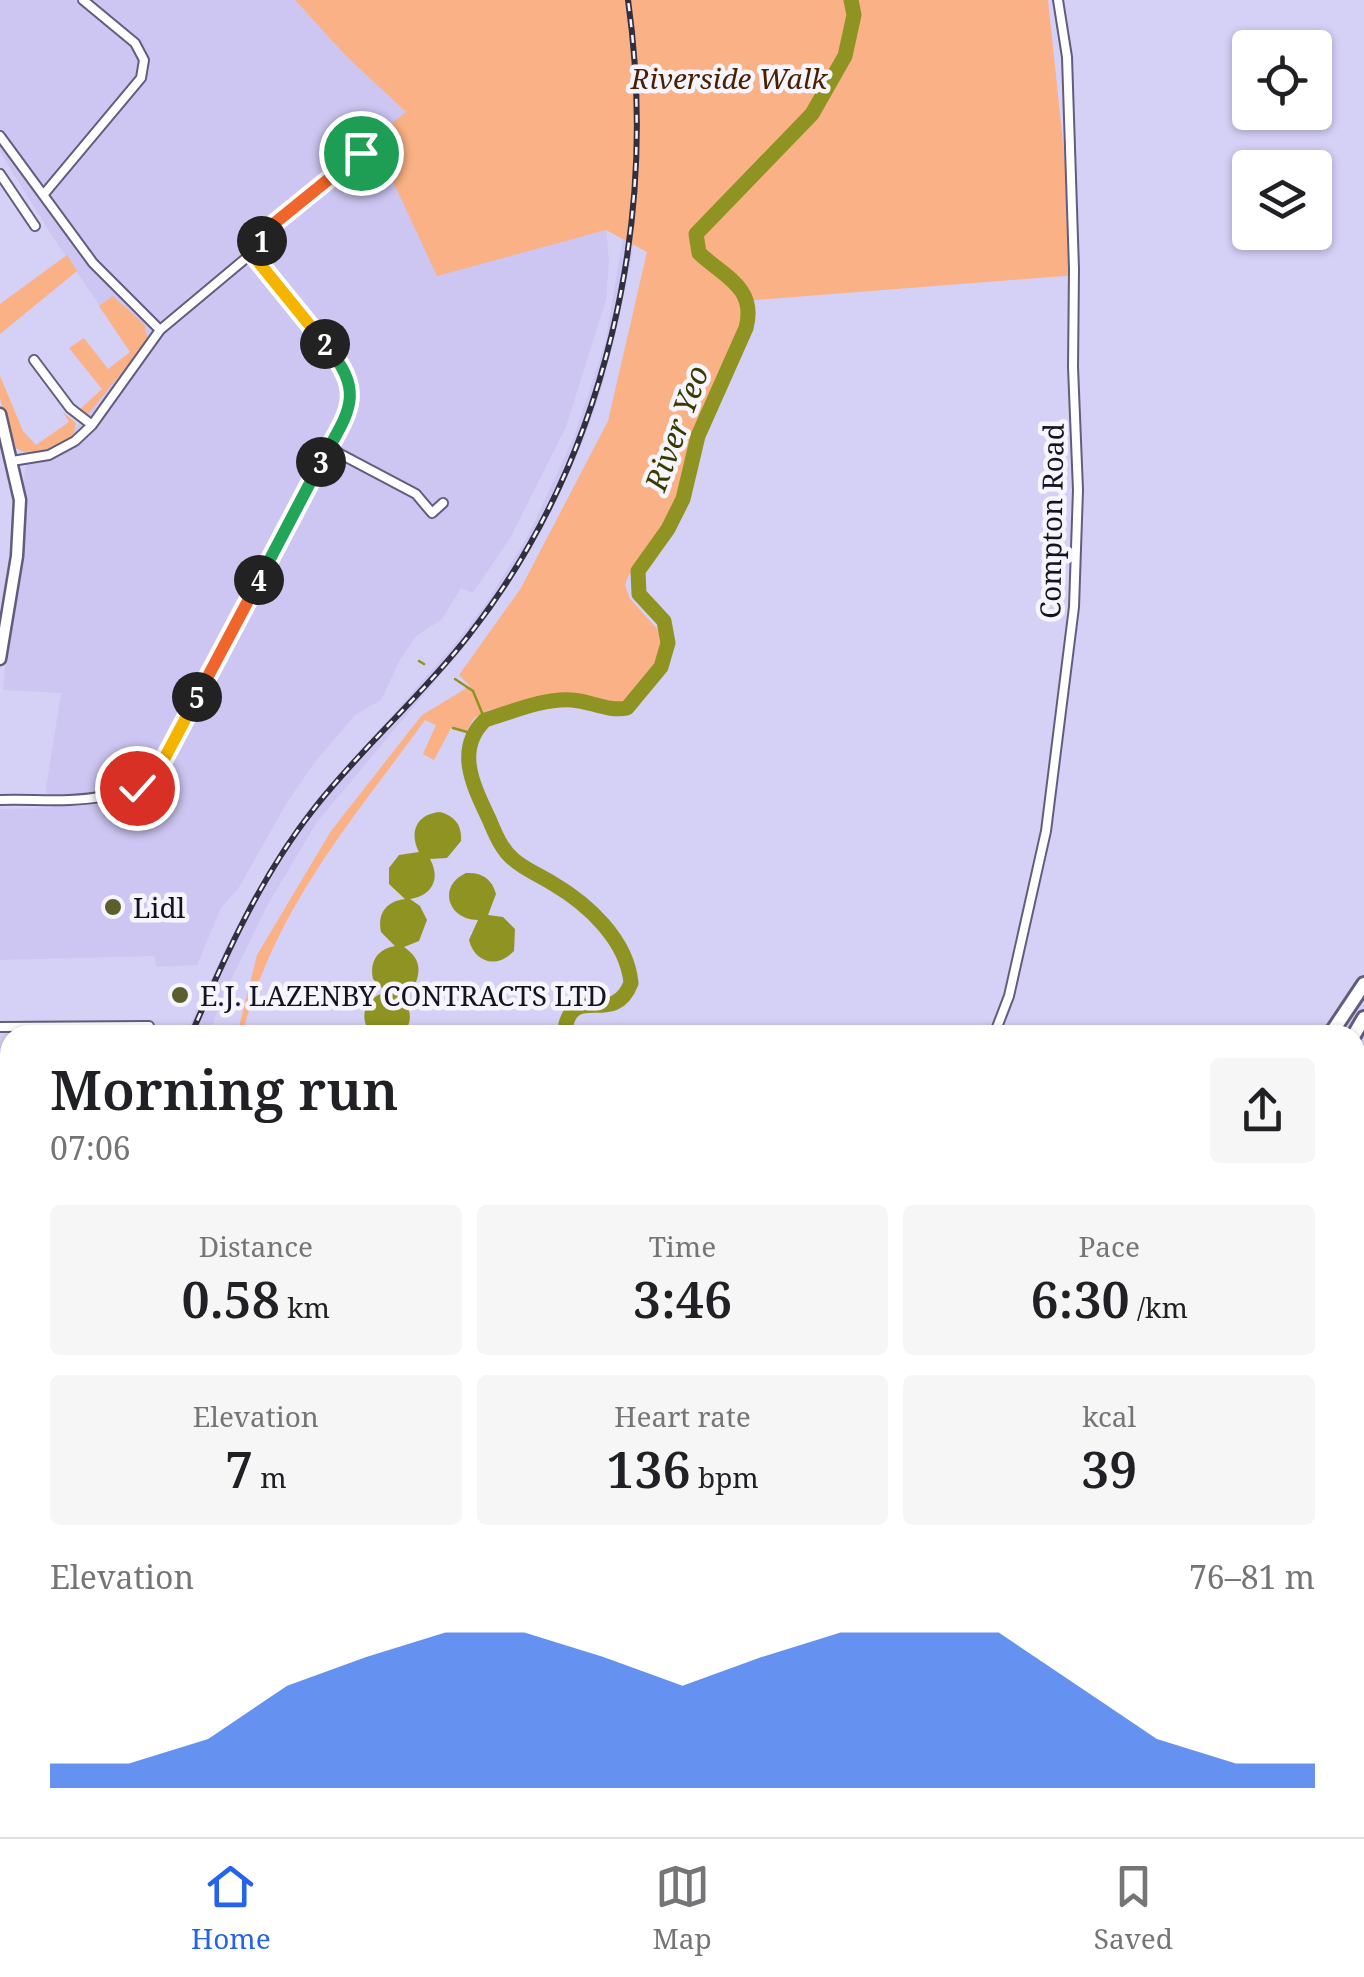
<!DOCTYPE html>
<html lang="en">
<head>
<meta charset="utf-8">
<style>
  :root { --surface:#fff; --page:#f6f6f6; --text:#202124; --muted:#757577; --line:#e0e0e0; --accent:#2563eb }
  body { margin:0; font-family:"Noto Serif",serif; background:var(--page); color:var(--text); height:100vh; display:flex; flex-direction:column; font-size:38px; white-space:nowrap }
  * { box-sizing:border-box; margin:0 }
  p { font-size:32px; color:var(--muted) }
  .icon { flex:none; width:55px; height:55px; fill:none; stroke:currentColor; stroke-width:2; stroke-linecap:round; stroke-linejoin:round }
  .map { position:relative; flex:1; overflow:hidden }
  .drawer { position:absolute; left:0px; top:1025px; width:1365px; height:812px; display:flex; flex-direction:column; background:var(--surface); border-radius:30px 30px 0 0; box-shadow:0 2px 8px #0004 }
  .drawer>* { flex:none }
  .fabs { position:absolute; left:1232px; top:30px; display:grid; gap:20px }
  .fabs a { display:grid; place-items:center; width:100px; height:100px; border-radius:10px; background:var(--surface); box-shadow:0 2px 8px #0004; font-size:50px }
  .pin { position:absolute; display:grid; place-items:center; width:85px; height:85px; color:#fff; margin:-42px; border:5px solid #fff; border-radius:50%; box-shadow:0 2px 10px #0007 }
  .km { position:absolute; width:50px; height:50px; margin:-25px; border-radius:50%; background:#222; color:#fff; font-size:28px; line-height:50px; text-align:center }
  .round { display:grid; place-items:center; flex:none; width:105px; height:105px; border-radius:10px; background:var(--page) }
  .summary { display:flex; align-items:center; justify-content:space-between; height:170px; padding:0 50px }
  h1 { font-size:55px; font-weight:600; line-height:75px }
  .metrics { display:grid; grid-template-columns:repeat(3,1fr); gap:15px; height:170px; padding:10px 50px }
  .metrics div { display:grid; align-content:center; border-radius:10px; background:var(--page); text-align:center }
  .metrics b { font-size:50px; font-weight:600 }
  .metrics small { font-size:28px; font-weight:400 }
  .metrics p { font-size:28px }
  .chart { height:280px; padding:20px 50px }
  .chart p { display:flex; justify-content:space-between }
  .chart svg { width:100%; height:180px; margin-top:10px; fill:var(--accent); opacity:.7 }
  .tab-bar { display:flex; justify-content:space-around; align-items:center; height:140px; border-top:2px solid var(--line); background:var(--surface); font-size:28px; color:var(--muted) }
  .tab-bar a { display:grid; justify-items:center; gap:5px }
  .tab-bar .current { color:var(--accent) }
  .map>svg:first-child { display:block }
</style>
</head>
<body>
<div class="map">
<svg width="1364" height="1837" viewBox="0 0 1364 1837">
  <rect width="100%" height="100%" fill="#d5d0f5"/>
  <path fill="#cdc6f2" d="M0,0H295L346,56L406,112L437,275L606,230L609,261L606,300L566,427L510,538L473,593L461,588L442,619L416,636L400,660L381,700L355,715L315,762L286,804L238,889L221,908L197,965L156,967L154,956L0,960V809L52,808L46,789L61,693L3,690L27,452L69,436L133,354L52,236L0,152Z
    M639,189L631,262L602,388L582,445L549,515L505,591L463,648L317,822L268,904L221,1000L209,1035H185L228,943L304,815L454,645L485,605L528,536L574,437L605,344L627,213Z"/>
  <path fill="#fab185" d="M295,0H1048L1077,275L741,301C747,337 709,390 696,424C684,455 683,491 667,521C653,546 635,556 625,585L630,599L662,634C665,664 645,695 618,708L583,697L555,695L489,710L474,718L467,731L451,728L434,760L423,754L436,725L425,720C351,822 274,909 242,1035H237L257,955L331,831L422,715L470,686L459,675L521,588L608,421L647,252L606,230L437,276L373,138L406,112L346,56Z
    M67,255L77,271L0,334V304Z
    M113,296L144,324L148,340L88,414L80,409L102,389L69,348L84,338L108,369L130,352L99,306Z
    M0,376L23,431L36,445L69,422L63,412L76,423L73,437C56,446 35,461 16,448L0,399Z
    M1355,1405L1364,1409V1837H291L284,1828H1355Z
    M0,1420H10V1828H237L241,1837H0Z"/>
  <path fill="#8e9322" d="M440,812C455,816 462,825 461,841L447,858L430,859C441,879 432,896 410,899L420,906L427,920L419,941L404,947C417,956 422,966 416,982L397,994C411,1006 415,1020 402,1035H372C357,1017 365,998 386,992L373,979C369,961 378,949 395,946L381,932C377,913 387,901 405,899L389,884V868L399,855L419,852C409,833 416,814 440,812Z
    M466,873C482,872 492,879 496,894L488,915L503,917L515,929L514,951C497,969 475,963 469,940L478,920C448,920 437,886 466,873Z"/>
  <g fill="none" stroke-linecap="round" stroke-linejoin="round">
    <path stroke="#8e9322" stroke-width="2.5" d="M419,661L424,664
      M455,679L473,691L485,720
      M453,728L474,734"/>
    <path stroke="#8e9322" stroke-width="15" d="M564,1035C570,978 613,1030 631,983C627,940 588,904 552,883C539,875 524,869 513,859C501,849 495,833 489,819C474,787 454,750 485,720C512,712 543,698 572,700C590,701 609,712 627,708L661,667L668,643L664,621L639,594L638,571L668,529L683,499L698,436L746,328C757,287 723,276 699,253L696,234L812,114L845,56L854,15L851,0
      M0,1811L10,1805
      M116,1837L117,1828"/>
    <defs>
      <path id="minor" d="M0,136L93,263L160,330
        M0,174L35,226
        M44,194L141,78L144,60L135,43L83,0
        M34,360L70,408L92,425
        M329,448L416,494L432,513L443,503
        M12,461L49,455L75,441L92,425L160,330L251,254L276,222L361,153
        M0,800C56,798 123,811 162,763L349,409L350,385L345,368L251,254
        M0,1027L149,1026
        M994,1035L1009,996L1046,831L1074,607L1078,490L1073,367L1074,269L1067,57L1058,0
        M0,1167H10
        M0,1260H10
        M0,1329H10
        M1355,1540L1364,1539"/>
      <path id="tertiary" d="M0,414L20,500L17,556L0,659"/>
      <path id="primary" d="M1330,1035L1364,984
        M1354,1035L1364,1018
        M0,1413H10"/>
    </defs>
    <use href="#minor" stroke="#625d7d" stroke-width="12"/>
    <use href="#tertiary" stroke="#625d7d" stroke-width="15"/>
    <use href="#primary" stroke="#625d7d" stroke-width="18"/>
    <use href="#minor" stroke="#fff" stroke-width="8"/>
    <use href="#tertiary" stroke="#fff" stroke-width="10"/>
    <use href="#primary" stroke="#fff" stroke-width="12"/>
    <defs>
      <path id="rail" d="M191,1035C224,958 261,876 313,810C361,748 421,697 469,635C607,459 659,220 628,0
        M263,1828L270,1837"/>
    </defs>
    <use href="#rail" stroke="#312f40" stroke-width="6"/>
    <use href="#rail" stroke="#f6f5fd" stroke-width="2.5" stroke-dasharray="8" stroke-linecap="butt"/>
  </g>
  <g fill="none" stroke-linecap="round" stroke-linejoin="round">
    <defs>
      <path id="split-1" d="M262,241L276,222L361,153"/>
      <path id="split-2" d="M262,241L252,254L325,344"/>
      <path id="split-3" d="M321,462C349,411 367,394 325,344"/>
      <path id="split-4" d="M259,580L321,462"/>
      <path id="split-5" d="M197,697L259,580"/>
      <path id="split-6" d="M137,788L162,763L197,697"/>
    </defs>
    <use href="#split-1" stroke="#fff" stroke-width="20"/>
    <use href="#split-2" stroke="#fff" stroke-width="20"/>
    <use href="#split-3" stroke="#fff" stroke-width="20"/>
    <use href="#split-4" stroke="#fff" stroke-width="20"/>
    <use href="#split-5" stroke="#fff" stroke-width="20"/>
    <use href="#split-6" stroke="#fff" stroke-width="20"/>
    <use href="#split-1" stroke="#f0652b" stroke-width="12"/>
    <use href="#split-2" stroke="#f5b400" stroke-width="12"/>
    <use href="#split-3" stroke="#22a559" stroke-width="12"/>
    <use href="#split-4" stroke="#22a559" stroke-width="12"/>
    <use href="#split-5" stroke="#f0652b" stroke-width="12"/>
    <use href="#split-6" stroke="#f5b400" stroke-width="12"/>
  </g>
  <g fill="#5c5f2d" stroke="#f6f5fd" stroke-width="4">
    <circle cx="113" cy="907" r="10"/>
    <circle cx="180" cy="995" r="10"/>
  </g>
  <g text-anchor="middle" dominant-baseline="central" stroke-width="9" stroke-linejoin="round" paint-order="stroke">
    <g font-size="28" font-style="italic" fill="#4b2001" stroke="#f6f5fd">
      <text x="729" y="78">Riverside Walk</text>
    </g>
    <g font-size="28" fill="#151320" stroke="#f6f5fd">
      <text transform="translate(1051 521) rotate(-89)">Compton Road</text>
    </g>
    <g font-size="28" fill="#151320" stroke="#f6f5fd" text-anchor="start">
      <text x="133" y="907">Lidl</text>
      <text x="200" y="995">E.J. LAZENBY CONTRACTS LTD</text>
    </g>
    <g font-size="30" font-style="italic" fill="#383a00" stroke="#f6f5fd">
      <text transform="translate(676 428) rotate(-70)">River Yeo</text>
    </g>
  </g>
</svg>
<div class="fabs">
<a><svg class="icon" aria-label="locate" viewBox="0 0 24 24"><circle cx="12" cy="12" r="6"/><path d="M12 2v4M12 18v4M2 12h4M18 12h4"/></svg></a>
<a><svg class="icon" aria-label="layers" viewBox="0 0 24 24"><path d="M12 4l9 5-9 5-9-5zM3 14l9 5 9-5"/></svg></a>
</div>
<div class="pin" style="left:361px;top:153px;background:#1e9e55"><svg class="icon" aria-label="arrive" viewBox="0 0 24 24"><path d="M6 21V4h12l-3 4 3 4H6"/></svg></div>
<div class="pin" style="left:137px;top:788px;background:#d93025"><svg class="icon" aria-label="check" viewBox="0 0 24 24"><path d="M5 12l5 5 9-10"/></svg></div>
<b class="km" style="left:262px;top:241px">1</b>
<b class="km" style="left:325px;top:344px">2</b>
<b class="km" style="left:321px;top:462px">3</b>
<b class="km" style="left:259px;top:580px">4</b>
<b class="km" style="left:197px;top:697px">5</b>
<section class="drawer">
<div class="summary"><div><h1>Morning run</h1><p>07:06</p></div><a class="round"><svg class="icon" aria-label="share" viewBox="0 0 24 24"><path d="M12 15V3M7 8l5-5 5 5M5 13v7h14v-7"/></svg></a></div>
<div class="metrics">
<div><p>Distance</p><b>0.58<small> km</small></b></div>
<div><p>Time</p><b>3:46</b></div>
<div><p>Pace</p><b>6:30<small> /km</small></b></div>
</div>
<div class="metrics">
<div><p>Elevation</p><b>7<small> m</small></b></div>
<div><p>Heart rate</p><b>136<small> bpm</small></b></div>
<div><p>kcal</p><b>39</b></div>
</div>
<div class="chart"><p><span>Elevation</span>76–81 m</p>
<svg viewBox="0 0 160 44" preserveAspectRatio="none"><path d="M0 44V38L10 38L20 32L30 19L40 12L50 6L60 6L70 12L80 19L90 12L100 6L110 6L120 6L130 19L140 32L150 38L160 38V44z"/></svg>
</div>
</section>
</div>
<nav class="tab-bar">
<a class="current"><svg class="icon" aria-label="home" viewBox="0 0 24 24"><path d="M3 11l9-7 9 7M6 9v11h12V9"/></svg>Home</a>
<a><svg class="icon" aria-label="map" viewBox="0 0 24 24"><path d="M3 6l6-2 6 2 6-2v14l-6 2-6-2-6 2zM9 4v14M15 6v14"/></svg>Map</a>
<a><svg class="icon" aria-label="saved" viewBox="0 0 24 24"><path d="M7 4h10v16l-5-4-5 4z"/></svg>Saved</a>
</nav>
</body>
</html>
